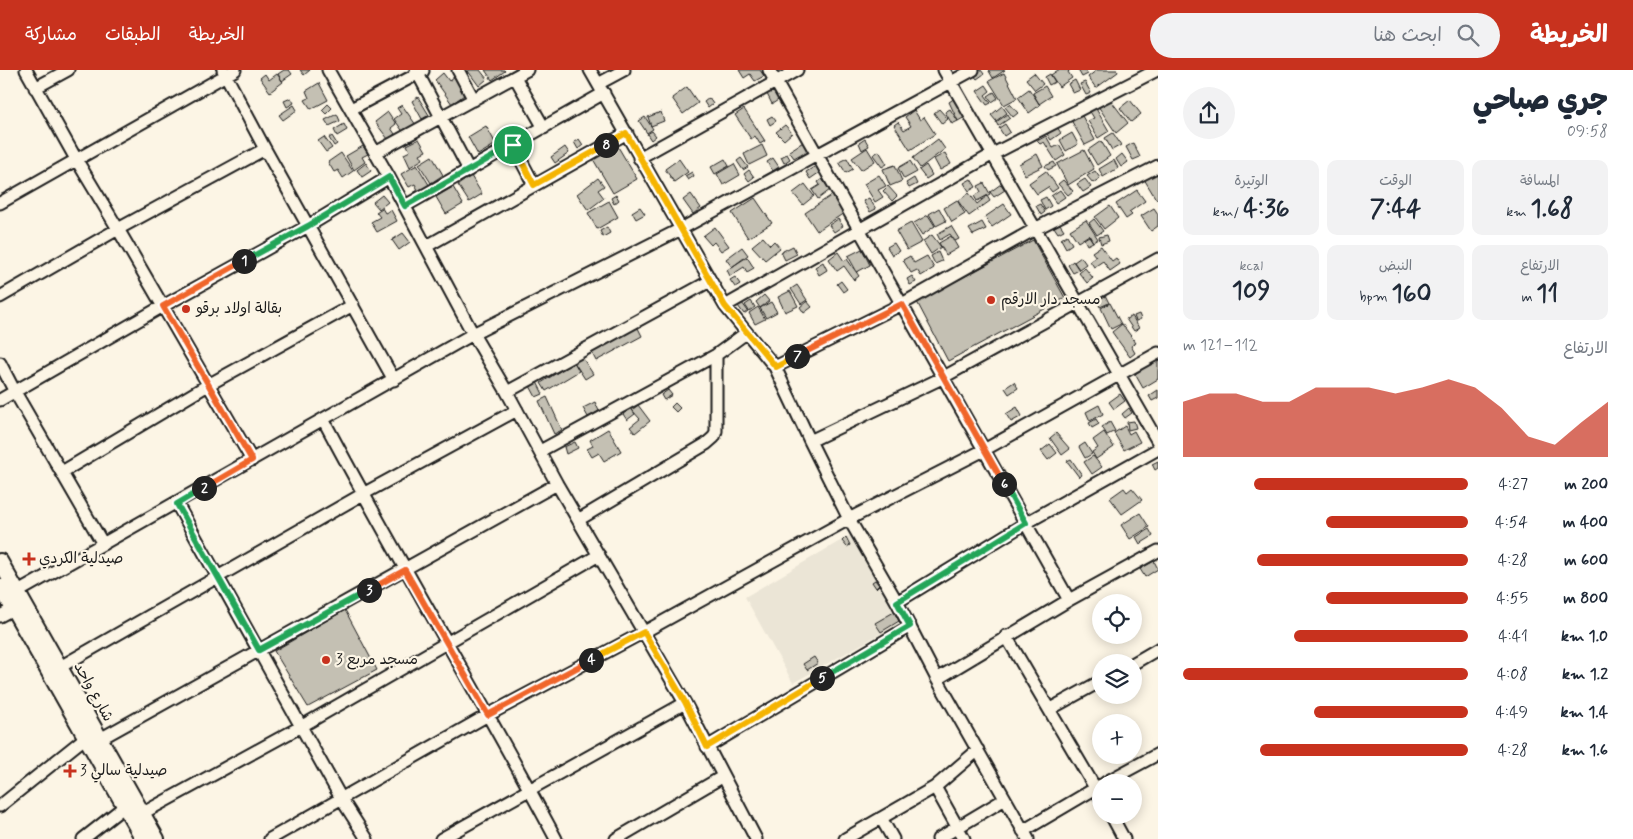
<!DOCTYPE html>
<html lang="ar">
<head>
<meta charset="utf-8">
<style>
  :root { --surface:#fff; --page:#f2f2f3; --text:#1f2937; --muted:#747a83; --accent:#c8321e }
  body { margin:0; font-family:Mynerve,"Playpen Sans Arabic",sans-serif; background:var(--page); color:var(--text); direction:rtl; height:100vh; display:flex; flex-direction:column; font-size:19px; white-space:nowrap }
  * { box-sizing:border-box; margin:0 }
  p { font-size:16px; color:var(--muted) }
  .icon { flex:none; width:28px; height:28px; fill:none; stroke:currentColor; stroke-width:2; stroke-linecap:round; stroke-linejoin:round }
  .map { position:relative; flex:1; overflow:hidden; direction:ltr }
  .details { display:flex; flex-direction:column; background:var(--surface); width:475px }
  .details>* { flex:none }
  .controls { position:absolute; left:1092px; top:524px; display:grid; gap:10px }
  .controls a { display:grid; place-items:center; width:50px; height:50px; border-radius:50%; background:var(--surface); box-shadow:0 2px 12px #0003; font-size:25px }
  .pin { position:absolute; display:grid; place-items:center; width:42px; height:42px; color:#fff; margin:-21px; border:2px solid #fff; border-radius:50%; box-shadow:0 1px 5px #0007 }
  .km { position:absolute; width:25px; height:25px; margin:-12px; border-radius:50%; background:#222; color:#fff; font-size:14px; line-height:25px; text-align:center }
  .round { display:grid; place-items:center; flex:none; width:52px; height:52px; border-radius:26px; background:var(--page) }
  .summary { display:flex; align-items:center; justify-content:space-between; height:85px; padding:0 25px }
  h1 { font-size:28px; font-weight:800; line-height:38px }
  .metrics { display:grid; grid-template-columns:repeat(3,1fr); gap:8px; height:85px; padding:5px 25px }
  .metrics div { display:grid; align-content:center; border-radius:10px; background:var(--page); text-align:center }
  .metrics b { font-size:25px; font-weight:800 }
  .metrics small { font-size:14px; font-weight:400 }
  .metrics p { font-size:14px }
  .chart { height:140px; padding:10px 25px }
  .chart p { display:flex; justify-content:space-between }
  .chart svg { width:100%; height:90px; margin-top:5px; fill:var(--accent); opacity:.7 }
  ul { padding:0 25px; list-style:none; font-size:16px }
  li { display:grid; grid-template-columns:80px 60px 1fr; align-items:center; height:38px }
  li i { height:12px; border-radius:6px; background:var(--accent) }
  header { display:flex; align-items:center; gap:30px; box-sizing:border-box; height:70px; padding:0 25px; background:var(--accent); color:#fff }
  header strong { font-size:24px }
  nav { display:flex; gap:28px; margin-inline-start:auto; font-size:18px }
  .search { width:350px; height:45px; background:var(--page); display:flex; align-items:center; gap:12px; box-sizing:border-box; padding:0 18px; border-radius:28px; color:var(--muted); font-size:19px }
  main { display:flex; flex:1; min-height:0 }
  .map>svg:first-child { display:block }
</style>
</head>
<body>
<header>
<strong>الخريطة</strong>
<div class="search"><svg class="icon" aria-label="search" viewBox="0 0 24 24"><circle cx="10" cy="10" r="6"/><path d="M15 15l6 6"/></svg>ابحث هنا</div>
<nav><a>الخريطة</a><a>الطبقات</a><a>مشاركة</a></nav>
</header>
<main>
<section class="details">
<div class="summary"><div><h1>جري صباحي</h1><p>09:58</p></div><a class="round"><svg class="icon" aria-label="share" viewBox="0 0 24 24"><path d="M12 15V3M7 8l5-5 5 5M5 13v7h14v-7"/></svg></a></div>
<div class="metrics">
<div><p>المسافة</p><b>1.68<small> km</small></b></div>
<div><p>الوقت</p><b>7:44</b></div>
<div><p>الوتيرة</p><b>4:36<small> /km</small></b></div>
</div>
<div class="metrics">
<div><p>الارتفاع</p><b>11<small> m</small></b></div>
<div><p>النبض</p><b>160<small> bpm</small></b></div>
<div><p>kcal</p><b>109</b></div>
</div>
<div class="chart"><p><span>الارتفاع</span>112–121 m</p>
<svg viewBox="0 0 160 44" preserveAspectRatio="none"><path d="M0 44V17L10 13L20 13L30 17L40 17L50 10L60 10L70 10L80 13L90 10L100 6L110 10L120 20L130 34L140 38L150 27L160 17V44z"/></svg>
</div>
<ul>
<li><b>200 m</b>4:27<i style="width:75%"></i></li>
<li><b>400 m</b>4:54<i style="width:50%"></i></li>
<li><b>600 m</b>4:28<i style="width:74%"></i></li>
<li><b>800 m</b>4:55<i style="width:50%"></i></li>
<li><b>1.0 km</b>4:41<i style="width:61%"></i></li>
<li><b>1.2 km</b>4:08<i style="width:100%"></i></li>
<li><b>1.4 km</b>4:49<i style="width:54%"></i></li>
<li><b>1.6 km</b>4:28<i style="width:73%"></i></li>
</ul>
</section>
<div class="map">
<svg width="1158" height="769" viewBox="0 0 1158 769">
  <rect width="100%" height="100%" fill="#fcf5e5"/>
  <filter id="ink" filterUnits="userSpaceOnUse"><feTurbulence type="fractalNoise" baseFrequency=".02" numOctaves="2"/><feDisplacementMap in="SourceGraphic" scale="10" xChannelSelector="R" yChannelSelector="G"/><feConvolveMatrix kernelMatrix="1 2 1 2 8 2 1 2 1" color-interpolation-filters="sRGB"/></filter>
  <g filter="url(#ink)">
    <path fill="#ebe5d6" d="M852,464L901,552L793,613L745,527Z"/>
    <path fill="#c4c0b3" stroke="#1c1c1c" d="M284,0H289L292,4L282,11L278,4Z
      M300,0H310L304,5Z
      M470,0H480L487,9L479,16L468,1Z
      M485,0H504L505,1L492,10Z
      M739,0H760L764,6L755,11L750,4L744,8Z
      M977,0H981L984,4L977,9L972,3Z
      M990,0H1005L993,8L989,1Z
      M1058,0H1070L1068,2L1072,8L1059,17L1051,5Z
      M1078,0H1085L1088,4L1082,7Z
      M1097,0H1117L1118,2L1096,18L1088,7Z
      M443,3L449,11L456,5L468,22L452,34L435,10Z
      M1004,3L1017,28L1004,35L989,11Z
      M1034,3L1043,14L1035,20L1026,9Z
      M265,4L269,10L277,4L283,12L270,22L260,8Z
      M1050,4L1055,12L1049,15L1045,7Z
      M1075,10L1080,20L1073,23L1068,14Z
      M1085,12L1091,23L1086,25L1080,14Z
      M319,13L328,30L311,39L305,30L309,28L306,21Z
      M986,15L990,21L985,25L991,33L987,35L977,21Z
      M1045,16L1051,26L1039,34L1033,23Z
      M687,17L698,33L683,44L672,28Z
      M777,18L783,27L772,34L767,24Z
      M1029,19L1040,35L1029,43L1018,27Z
      M994,22L998,28L992,32L988,26Z
      M418,27L429,45L422,49L412,31Z
      M291,28L294,33L287,37L284,31Z
      M709,28L713,34L708,38L704,32Z
      M955,28L965,47L958,51L949,32Z
      M1109,28L1128,53L1116,63L1098,36Z
      M1130,30L1141,44L1131,52L1120,38Z
      M328,34L332,38L326,44L322,40Z
      M1010,34L1018,43L1013,47L1005,37Z
      M294,35L297,40L283,50L279,45Z
      M402,35L416,55L404,63L394,49L401,44L397,38Z
      M1002,36L1007,43L996,51L991,45Z
      M1095,37L1109,61L1098,68L1088,51L1094,48L1089,40Z
      M744,39L765,71L760,74L755,66L751,69L735,45Z
      M939,39L948,49L942,54L934,43Z
      M950,39L958,51L952,54L945,42Z
      M914,40L920,50L924,47L935,64L910,80L894,55L898,52L904,60L911,56L905,47Z
      M388,42L396,54L391,58L395,64L388,69L375,52Z
      M661,42L664,51L651,56L648,47Z
      M337,44L340,51L329,56L325,50Z
      M1008,44L1010,48L998,56L996,52Z
      M1081,44L1095,70L1085,75L1071,50Z
      M772,46L776,51L770,55L767,49Z
      M645,47L653,59L647,63L639,51Z
      M344,54L347,60L337,66L334,60Z
      M1005,54L1010,62L1004,66L999,58Z
      M785,55L792,63L784,70L776,62Z
      M486,56L496,74L478,85L468,67Z
      M1057,57L1061,63L1051,70L1047,64Z
      M652,61L656,66L651,70L647,64Z
      M1072,63L1078,74L1066,81L1060,70Z
      M1113,63L1121,75L1112,80L1105,68Z
      M332,66L337,74L334,76L329,68Z
      M1046,66L1053,78L1059,75L1065,85L1056,91L1044,72L1040,74L1037,71Z
      M324,67L332,78L326,82L318,71Z
      M618,67L621,73L617,75L637,109L613,123L590,84Z
      M419,69L426,81L420,84L423,89L410,97L404,84L410,81L407,75Z
      M579,69L583,75L578,79L574,72Z
      M808,69L813,77L794,88L789,81Z
      M865,69L869,76L862,80L859,73Z
      M938,69L945,79L920,98L913,88Z
      M1101,71L1110,86L1097,95L1088,80Z
      M1133,73L1140,87L1133,90L1126,77Z
      M762,75L767,86L749,95L744,84Z
      M363,76L368,84L362,87L365,92L354,100L346,86Z
      M565,77L569,83L555,93L551,87Z
      M867,78L875,91L861,100L852,88Z
      M1084,80L1094,99L1068,115L1057,94Z
      M879,81L887,94L882,97L873,85Z
      M341,83L353,101L343,108L338,100L334,102L328,92Z
      M945,83L951,94L940,100L934,89Z
      M787,84L790,89L784,93L781,87Z
      M1037,84L1043,96L1025,105L1019,94Z
      M1122,84L1128,92L1121,97L1116,89Z
      M432,86L443,105L431,113L419,94Z
      M741,88L748,97L743,100L737,91Z
      M773,88L779,97L773,101L767,92Z
      M847,88L853,99L846,103L839,92Z
      M679,89L688,102L674,112L665,99Z
      M725,89L729,96L715,104L711,97Z
      M1114,90L1118,98L1103,107L1099,99Z
      M910,91L917,102L904,109L898,98Z
      M1054,92L1056,96L1048,100L1045,96Z
      M366,93L371,101L362,107L357,100Z
      M734,94L740,105L723,115L717,104Z
      M819,94L823,100L810,109L806,102Z
      M417,95L431,118L415,127L413,123L418,120L415,114L409,117L401,104Z
      M895,95L902,111L890,116L883,99Z
      M926,95L932,105L926,109L919,100Z
      M749,100L754,107L749,111L744,104Z
      M1046,101L1058,118L1052,122L1048,117L1037,124L1029,113Z
      M1095,101L1100,108L1093,113L1087,106Z
      M1158,101V127L1156,129L1144,109Z
      M692,102L694,106L688,110L685,106Z
      M879,105L886,116L878,120L883,127L875,132L864,114Z
      M471,106L482,124L469,132L458,115Z
      M598,108L604,116L598,120L604,128L588,140L577,124Z
      M914,108L917,114L909,118L906,113Z
      M822,109L830,120L818,129L812,120L820,115L818,112Z
      M971,109L976,117L969,121L964,113Z
      M1085,109L1091,117L1083,122L1077,114Z
      M1063,110L1073,121L1068,125L1058,114Z
      M984,113L990,124L977,131L974,126L981,122L978,116Z
      M805,114L814,126L803,135L793,123Z
      M1001,114L1005,120L994,127L990,122Z
      M888,116L897,126L892,131L883,121Z
      M453,117L463,134L446,144L436,127Z
      M1060,120L1065,127L1056,133L1051,126Z
      M1137,120L1145,131L1129,142L1132,145L1126,149L1116,134Z
      M835,123L847,141L817,161L805,143Z
      M969,123L977,134L987,126L990,131L969,146L958,131Z
      M691,124L701,138L693,144L683,130Z
      M382,125L388,132L379,139L373,132Z
      M616,125L619,130L614,134L611,128Z
      M1046,127L1051,136L1045,140L1040,130Z
      M755,128L772,153L748,168L732,143Z
      M869,128L876,139L870,142L863,131Z
      M957,130L965,144L952,152L944,138Z
      M609,131L618,147L597,159L588,143Z
      M1004,134L1011,144L992,157L985,147Z
      M1040,134L1045,142L1041,145L1036,136Z
      M1110,136L1118,148L1104,159L1095,147Z
      M640,137L645,144L636,149L632,142Z
      M382,138L385,143L391,140L397,151L377,162L371,152L380,147L376,142Z
      M939,138L946,151L936,156L929,144Z
      M1154,138L1158,144V156L1151,161L1141,146Z
      M928,145L935,156L922,165L914,153Z
      M838,149L843,156L834,162L829,155Z
      M1094,149L1103,161L1097,165L1089,153Z
      M1086,150L1098,169L1093,172L1089,165L1078,172L1070,160Z
      M982,152L986,159L973,165L969,159Z
      M911,153L922,172L907,180L896,161Z
      M1060,154L1064,160L1058,163L1054,157Z
      M951,156L959,169L955,171L950,164L940,170L937,164Z
      M607,157L610,163L603,167L600,161Z
      M715,157L729,176L721,181L714,172L711,175L703,166Z
      M403,163L410,172L399,180L392,170Z
      M932,165L941,177L931,184L923,171Z
      M1067,165L1072,174L1066,178L1061,169Z
      M1107,165L1109,171L1101,174L1099,167Z
      M951,166L958,178L946,185L939,173Z
      M1089,166L1093,172L1087,175L1084,169Z
      M763,167L770,175L774,171L780,178L765,190L752,176Z
      M1033,170L1065,228L948,291L917,232Z
      M894,173L899,181L892,185L887,177Z
      M793,176L797,184L785,190L781,182Z
      M1101,176L1112,191L1116,188L1120,194L1110,201L1103,191L1094,197L1090,191L1096,187L1092,182Z
      M742,177L748,185L732,197L726,189Z
      M862,179L870,195L857,202L848,186Z
      M838,182L844,191L847,189L859,206L854,210L844,196L837,201L829,189Z
      M938,182L942,191L935,194L931,186Z
      M910,186L914,193L927,186L934,198L921,206L917,200L911,203L903,190Z
      M747,187L754,198L747,202L744,197L730,206L727,200Z
      M1081,187L1086,194L1079,199L1074,192Z
      M1073,191L1079,200L1073,203L1068,195Z
      M823,192L827,200L819,205L815,197Z
      M1085,198L1093,208L1087,213L1079,203Z
      M912,206L916,212L910,215L907,209Z
      M735,207L740,214L735,217L730,210Z
      M841,211L847,219L843,222L837,214Z
      M797,215L807,230L801,234L791,219Z
      M790,221L798,236L785,242L778,227Z
      M764,225L769,231L760,238L756,232Z
      M1105,225L1109,233L1100,237L1096,229Z
      M751,231L755,237L749,241L745,235Z
      M807,231L812,237L804,243L800,237Z
      M771,232L777,242L766,248L760,238Z
      M742,233L748,241L744,244L738,236Z
      M1110,233L1121,254L1111,259L1101,238Z
      M758,237L765,249L755,254L749,243Z
      M1139,244L1141,249L1136,251L1134,246Z
      M1132,246L1139,258L1134,261L1126,249Z
      M1122,254L1136,273L1131,276L1135,283L1130,287L1112,262Z
      M637,256L642,266L596,291L591,281Z
      M582,287L593,304L585,309L574,292Z
      M1158,289V309L1143,318L1135,304Z
      M574,292L579,301L546,321L541,313Z
      M537,312L543,324L536,327L530,316Z
      M1014,312L1018,318L1009,324L1005,318Z
      M668,320L672,325L664,330L661,325Z
      M1158,320V328L1152,331L1149,326Z
      M1120,324L1125,331L1114,339L1109,332Z
      M547,327L562,360L554,364L539,331Z
      M595,332L599,341L588,347L583,338Z
      M675,333L680,338L676,342L671,337Z
      M638,335L650,351L635,363L630,357L640,349L632,340Z
      M1099,335L1103,344L1090,351L1086,342Z
      M1017,337L1022,346L1011,352L1006,344Z
      M631,338L635,344L627,350L623,344Z
      M1129,338L1132,343L1125,348L1122,344Z
      M1096,349L1099,354L1092,358L1089,353Z
      M1134,351L1136,358L1128,360L1127,352Z
      M1110,352L1115,361L1107,365L1102,357Z
      M1125,356L1129,364L1134,361L1140,372L1124,380L1114,363Z
      M608,359L621,381L604,391L599,383L592,387L587,379L593,376L590,370Z
      M1104,362L1114,377L1096,389L1092,382L1098,378L1093,370Z
      M1056,363L1070,379L1062,385L1050,368Z
      M575,372L578,378L566,384L564,377Z
      M1085,373L1092,384L1085,388L1079,377Z
      M1050,374L1057,383L1048,390L1041,381Z
      M1093,386L1102,397L1092,404L1084,392Z
      M1071,389L1082,405L1079,407L1067,391Z
      M1158,391V398L1155,400L1152,394Z
      M1124,418L1127,422L1132,418L1142,430L1122,444L1110,428Z
      M1140,443L1149,457L1130,469L1121,455Z
      M1149,459L1153,466L1140,474L1136,467Z
      M846,467L850,475L847,477L842,471Z
      M1154,491L1158,499L1145,507L1140,499Z
      M875,510L879,515L876,518L872,512Z
      M345,540L377,600L308,637L274,581Z
      M894,542L899,551L881,562L875,553Z
      M814,587L818,593L807,600L803,594Z"/>
    <g fill="none" stroke-linecap="round" stroke-linejoin="round">
      <defs>
        <path id="minor" d="M26,0L76,89L118,159L252,390
          M223,0L265,79L394,310
          M328,0L389,107L473,264L507,322L557,414L685,633L756,769
          M416,0L469,100
          M458,0L474,30
          M590,0L725,236L775,297L810,371L849,449L897,532L937,609L1028,769
          M769,0L1069,530
          M944,0L1158,372
          M515,7L544,58
          M598,14L624,0
          M35,18L68,0
          M351,39L423,1
          M513,75L534,115
          M375,83L527,0
          M639,88L797,0
          M0,133L235,0
          M405,136L604,23
          M427,176L627,63
          M0,227L118,159L265,79
          M725,236L993,84L1157,0
          M0,293L15,322L103,474
          M775,297L902,234L1035,159L1158,96
          M507,322L710,211
          M0,330L163,236L308,156L389,107
          M323,349C398,491 481,628 556,769
          M810,371L942,308L1158,189
          M540,381L716,285L746,263
          M62,402L208,315L353,235
          M177,434L342,730L367,769
          M578,450L706,374L714,367L716,361V285
          M18,522L473,264L681,159L973,0
          M897,532L1026,453L1158,379
          M0,546L13,539
          M1006,566L1101,728
          M1134,593L1158,579
          M60,597L363,424L517,340
          M937,609L1069,530L1158,481
          M1050,639L1101,611
          M100,669L557,414
          M707,677L910,556
          M1106,712L1158,684
          M935,717L964,769
          M0,736L86,667
          M143,743L302,656L599,485
          M1111,745L1124,769
          M881,748L893,769
          M1023,761L1101,715
          M83,769L125,736
          M270,769L488,645L644,562L849,449L984,380L1158,283
          M441,769L685,633
          M616,769L722,707
          M845,769L935,717L978,680
          M938,769L1005,729"/>
        <path id="tertiary" d="M0,491L157,769
          M0,516L143,769"/>
      </defs>
      <use href="#minor" stroke="#1c1c1c" stroke-width="15"/>
      <use href="#tertiary" stroke="#1c1c1c" stroke-width="18"/>
      <use href="#minor" stroke="#fcf5e5" stroke-width="11"/>
      <use href="#tertiary" stroke="#fcf5e5" stroke-width="14"/>
    </g>
  </g>
  <g fill="none" stroke-linecap="round" stroke-linejoin="round" filter="url(#ink)">
    <defs>
      <path id="split-1" d="M244,191L308,156L389,107L405,136L513,75"/>
      <path id="split-2" d="M204,418L252,390L163,236L244,191"/>
      <path id="split-3" d="M204,418L177,434L259,580L369,520"/>
      <path id="split-4" d="M369,520L405,500L488,645L591,590"/>
      <path id="split-5" d="M591,590L644,562L685,632L707,677L822,608"/>
      <path id="split-6" d="M822,608L910,556L897,532L1026,453L1004,414"/>
      <path id="split-7" d="M797,286L902,234L1004,414"/>
      <path id="split-8" d="M606,75L626,63L725,236L776,297L797,286"/>
      <path id="split-9" d="M513,75L534,115L606,75"/>
    </defs>
    <use href="#split-1" stroke="#fff" stroke-width="10"/>
    <use href="#split-2" stroke="#fff" stroke-width="10"/>
    <use href="#split-3" stroke="#fff" stroke-width="10"/>
    <use href="#split-4" stroke="#fff" stroke-width="10"/>
    <use href="#split-5" stroke="#fff" stroke-width="10"/>
    <use href="#split-6" stroke="#fff" stroke-width="10"/>
    <use href="#split-7" stroke="#fff" stroke-width="10"/>
    <use href="#split-8" stroke="#fff" stroke-width="10"/>
    <use href="#split-9" stroke="#fff" stroke-width="10"/>
    <use href="#split-1" stroke="#22a559" stroke-width="6"/>
    <use href="#split-2" stroke="#f0652b" stroke-width="6"/>
    <use href="#split-3" stroke="#22a559" stroke-width="6"/>
    <use href="#split-4" stroke="#f0652b" stroke-width="6"/>
    <use href="#split-5" stroke="#f5b400" stroke-width="6"/>
    <use href="#split-6" stroke="#22a559" stroke-width="6"/>
    <use href="#split-7" stroke="#f0652b" stroke-width="6"/>
    <use href="#split-8" stroke="#f5b400" stroke-width="6"/>
    <use href="#split-9" stroke="#f5b400" stroke-width="6"/>
  </g>
  <g fill="#c8321e" stroke="#fcf5e5" stroke-width="2">
    <circle cx="991" cy="230" r="5"/>
    <circle cx="186" cy="239" r="5"/>
    <path d="M26.5 481.5h5v5h5v5h-5v5h-5v-5h-5v-5h5z"/>
    <circle cx="326" cy="590" r="5"/>
    <path d="M67.5 693.5h5v5h5v5h-5v5h-5v-5h-5v-5h5z"/>
  </g>
  <g text-anchor="middle" dominant-baseline="central" stroke-width="4.5" stroke-linejoin="round" paint-order="stroke">
    <g font-size="15" fill="#1c1c1c" stroke="#fcf5e5" text-anchor="start">
      <text x="1001" y="230">مسجد دار الارقم</text>
      <text x="196" y="239">بقالة اولاد برقو</text>
      <text x="39" y="489">صيدلية الكردي</text>
      <text x="336" y="590">مسجد مربع 3</text>
      <text x="80" y="701">صيدلية سالي 3</text>
    </g>
    <g font-size="15" fill="#1c1c1c" stroke="#fcf5e5">
      <text transform="translate(93 622) rotate(61)">شارع واحد</text>
    </g>
  </g>
</svg>
<div class="controls">
<a><svg class="icon" aria-label="locate" viewBox="0 0 24 24"><circle cx="12" cy="12" r="6"/><path d="M12 2v4M12 18v4M2 12h4M18 12h4"/></svg></a>
<a><svg class="icon" aria-label="layers" viewBox="0 0 24 24"><path d="M12 4l9 5-9 5-9-5zM3 14l9 5 9-5"/></svg></a>
<a>+</a>
<a>−</a>
</div>
<div class="pin" style="left:513px;top:75px;background:#1e9e55"><svg class="icon" aria-label="arrive" viewBox="0 0 24 24"><path d="M6 21V4h12l-3 4 3 4H6"/></svg></div>
<b class="km" style="left:244px;top:191px">1</b>
<b class="km" style="left:204px;top:418px">2</b>
<b class="km" style="left:369px;top:520px">3</b>
<b class="km" style="left:591px;top:590px">4</b>
<b class="km" style="left:822px;top:608px">5</b>
<b class="km" style="left:1004px;top:414px">6</b>
<b class="km" style="left:797px;top:286px">7</b>
<b class="km" style="left:606px;top:75px">8</b>
</div>
</main>
</body>
</html>
